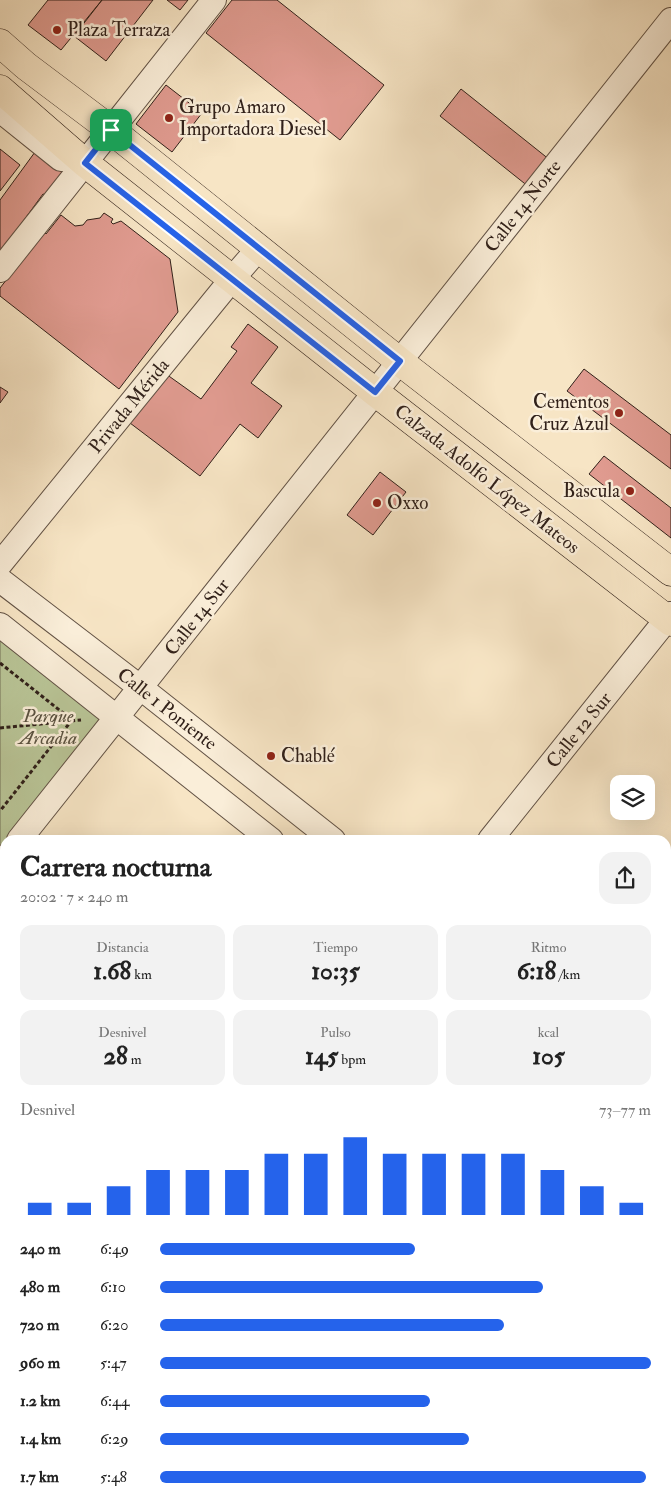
<!DOCTYPE html>
<html lang="es">
<head>
<meta charset="utf-8">
<style>
  :root { --surface:#fff; --page:#f2f2f2; --text:#222; --muted:#767676; --accent:#2563eb }
  body { margin:0; font-family:"IM FELL Double Pica",serif; background:var(--page); color:var(--text); height:100vh; display:flex; flex-direction:column; font-size:19px; white-space:nowrap }
  * { box-sizing:border-box; margin:0 }
  p { font-size:16px; color:var(--muted) }
  .icon { flex:none; width:28px; height:28px; fill:none; stroke:currentColor; stroke-width:2; stroke-linecap:round; stroke-linejoin:round }
  .map { position:relative; flex:1; overflow:hidden }
  .drawer { position:absolute; left:0px; top:835px; width:671px; height:669px; display:flex; flex-direction:column; background:var(--surface); border-radius:15px 15px 0 0; box-shadow:0 5px 20px #0002 }
  .drawer>* { flex:none }
  .fabs { position:absolute; left:610px; top:775px; display:grid; gap:10px }
  .fabs a { display:grid; place-items:center; width:45px; height:45px; border-radius:10px; background:var(--surface); box-shadow:0 5px 20px #0002; font-size:25px }
  .pin { position:absolute; display:grid; place-items:center; width:42px; height:42px; color:#fff; margin:-21px; border-radius:10px; box-shadow:0 2px 8px #0006 }
  .round { display:grid; place-items:center; flex:none; width:52px; height:52px; border-radius:15px; background:var(--page) }
  .headline { display:flex; align-items:center; justify-content:space-between; height:85px; padding:0 20px }
  h1 { font-size:28px; font-weight:800; line-height:38px }
  .stats { display:grid; grid-template-columns:repeat(3,1fr); gap:8px; height:85px; padding:5px 20px }
  .stats div { display:grid; align-content:center; border-radius:12px; background:var(--page); text-align:center }
  .stats b { font-size:25px; font-weight:800 }
  .stats small { font-size:14px; font-weight:400 }
  .stats p { font-size:14px }
  .chart { height:140px; padding:10px 20px }
  .chart p { display:flex; justify-content:space-between }
  .chart svg { width:100%; height:90px; margin-top:5px; stroke:var(--accent); stroke-width:6 }
  ul { padding:0 20px; list-style:none; font-size:16px }
  li { display:grid; grid-template-columns:80px 60px 1fr; align-items:center; height:38px }
  li i { height:12px; border-radius:6px; background:var(--accent) }
  .map>svg:first-child { display:block }
</style>
</head>
<body>
<div class="map">
<svg width="671" height="1503" viewBox="0 0 671 1503">
  <rect width="100%" height="100%" fill="#f7e5c5"/>
  <filter id="stains"><feTurbulence type="fractalNoise" baseFrequency=".004" numOctaves="4"/><feColorMatrix values="0 0 0 0 .2 0 0 0 0 .09 0 0 0 0 .02 0 0 0 .5 -.17"/></filter>
  <radialGradient id="worn" r=".72"><stop offset=".6" stop-color="#630" stop-opacity="0"/><stop offset="1" stop-color="#630" stop-opacity=".3"/></radialGradient>
  <path fill="#b9c597" stroke="#757358" d="M0,625L117,718L19,840H5V857L0,863Z"/>
  <path fill="#e09b90" stroke="#31211a" d="M48,0H102L61,50L28,25Z
    M102,0H153L106,61L74,36Z
    M167,0H188L180,10Z
    M232,0H277L384,85L340,140L206,33Z
    M166,85L202,113L172,152L136,124Z
    M461,89L555,164L534,191L440,116Z
    M0,149L20,165L0,191Z
    M35,152L63,173L46,195L43,194L0,253V200Z
    M104,213L113,219L111,222L113,224L121,221L170,259L178,312L119,389L0,296V288L44,232L46,234L61,215L75,226L83,225L87,220L100,218Z
    M248,324L278,347L251,383L282,406L258,438L240,424L200,476L130,423L166,374L201,399L237,351L231,347Z
    M584,369L671,435V469L567,391Z
    M0,387L8,392L0,403Z
    M604,456L671,508V538L589,474Z
    M380,472L406,492L373,535L347,515Z
    M671,1228V1503H541L536,1499H666V1234Z
    M258,1499H284L289,1503H255Z
    M297,1499H320L326,1503H294Z"/>
  <g fill="none" stroke-linecap="round" stroke-linejoin="round">
    <defs>
      <path id="street" d="M0,110L61,159
        M0,270L214,0
        M0,564L232,279L259,248
        M0,580L141,688L333,840
        M0,625L271,840
        M19,840L671,20
        M490,840L671,614
        M0,863L5,857
        M666,919L671,913
        M0,1093L5,1097
        M666,1106L671,1110
        M0,1139L5,1143
        M666,1152L671,1156
        M666,1212L671,1206
        M0,1372L5,1376
        M0,1462L5,1456
        M455,1499L460,1503
        M506,1499L511,1503
        M201,1503L204,1499
        M434,1503L437,1499"/>
      <path id="primary" d="M0,43L26,66L111,130L399,361L671,572
        M0,89L85,163L375,392L671,622"/>
    </defs>
    <use href="#street" stroke="#625245" stroke-width="26"/>
    <use href="#primary" stroke="#31211a" stroke-width="29"/>
    <path stroke="#31211a" stroke-width="3" stroke-dasharray="4 2.5" stroke-linecap="butt" d="M0,663L72,720L0,811
      M0,728L81,720"/>
    <use href="#street" stroke="#faeed9" stroke-width="24"/>
    <use href="#primary" stroke="#f7e5c5" stroke-width="28"/>
  </g>
  <g fill="none" stroke-linecap="round" stroke-linejoin="round">
    <defs>
      <path id="route" d="M111,130L400,361L375,392L85,163Z"/>
    </defs>
    <use href="#route" stroke="#fff" stroke-width="10"/>
    <use href="#route" stroke="#2563eb" stroke-width="6"/>
  </g>
  <g fill="#8f2418" stroke="#faeed9" stroke-width="2">
    <circle cx="57" cy="30" r="5"/>
    <circle cx="169" cy="118" r="5"/>
    <circle cx="619" cy="413" r="5"/>
    <circle cx="630" cy="491" r="5"/>
    <circle cx="377" cy="503" r="5"/>
    <circle cx="271" cy="756" r="5"/>
  </g>
  <g text-anchor="middle" dominant-baseline="central" stroke-width="5" stroke-linejoin="round" paint-order="stroke">
    <g font-size="19" fill="#31211a" stroke="#faeed9" text-anchor="start">
      <text x="67" y="30">Plaza Terraza</text>
      <text x="179" y="107">Grupo Amaro<tspan x="179" dy="22">Importadora Diesel</tspan></text>
      <text x="609" y="402" text-anchor="end">Cementos<tspan x="609" dy="22">Cruz Azul</tspan></text>
      <text x="620" y="491" text-anchor="end">Bascula</text>
      <text x="387" y="503">Oxxo</text>
      <text x="281" y="756">Chablé</text>
    </g>
    <g font-size="19" fill="#31211a" stroke="#faeed9">
      <text transform="translate(523 206) rotate(-52)">Calle 14 Norte</text>
      <text transform="translate(129 406) rotate(-51)">Privada Mérida</text>
      <text transform="translate(487 479) rotate(38)">Calzada Adolfo López Mateos</text>
      <text transform="translate(197 617) rotate(-52)">Calle 14 Sur</text>
      <text transform="translate(167 709) rotate(38)">Calle 1 Poniente</text>
      <text transform="translate(579 730) rotate(-51)">Calle 12 Sur</text>
    </g>
    <g font-size="19" font-style="italic" fill="#5a5240" stroke="#faeed9">
      <text x="48" y="716">Parque<tspan x="48" dy="22">Arcadia</tspan></text>
    </g>
  </g>
  <rect width="100%" height="100%" filter="url(#stains)"/>
  <rect width="100%" height="100%" fill="url(#worn)"/>
</svg>
<div class="fabs">
<a><svg class="icon" aria-label="layers" viewBox="0 0 24 24"><path d="M12 4l9 5-9 5-9-5zM3 14l9 5 9-5"/></svg></a>
</div>
<div class="pin" style="left:111px;top:130px;background:#1e9e55"><svg class="icon" aria-label="arrive" viewBox="0 0 24 24"><path d="M6 21V4h12l-3 4 3 4H6"/></svg></div>
<section class="drawer">
<div class="headline"><div><h1>Carrera nocturna</h1><p>20:02 · 7 × 240 m</p></div><a class="round"><svg class="icon" aria-label="share" viewBox="0 0 24 24"><path d="M12 15V3M7 8l5-5 5 5M5 13v7h14v-7"/></svg></a></div>
<div class="stats">
<div><p>Distancia</p><b>1.68<small> km</small></b></div>
<div><p>Tiempo</p><b>10:35</b></div>
<div><p>Ritmo</p><b>6:18<small> /km</small></b></div>
</div>
<div class="stats">
<div><p>Desnivel</p><b>28<small> m</small></b></div>
<div><p>Pulso</p><b>145<small> bpm</small></b></div>
<div><p>kcal</p><b>105</b></div>
</div>
<div class="chart"><p><span>Desnivel</span>73–77 m</p>
<svg viewBox="0 0 160 44" preserveAspectRatio="none"><path d="M5 44V38M15 44V38M25 44V30M35 44V22M45 44V22M55 44V22M65 44V14M75 44V14M85 44V6M95 44V14M105 44V14M115 44V14M125 44V14M135 44V22M145 44V30M155 44V38"/></svg>
</div>
<ul>
<li><b>240 m</b>6:49<i style="width:52%"></i></li>
<li><b>480 m</b>6:10<i style="width:78%"></i></li>
<li><b>720 m</b>6:20<i style="width:70%"></i></li>
<li><b>960 m</b>5:47<i style="width:100%"></i></li>
<li><b>1.2 km</b>6:44<i style="width:55%"></i></li>
<li><b>1.4 km</b>6:29<i style="width:63%"></i></li>
<li><b>1.7 km</b>5:48<i style="width:99%"></i></li>
</ul>
</section>
</div>
</body>
</html>
